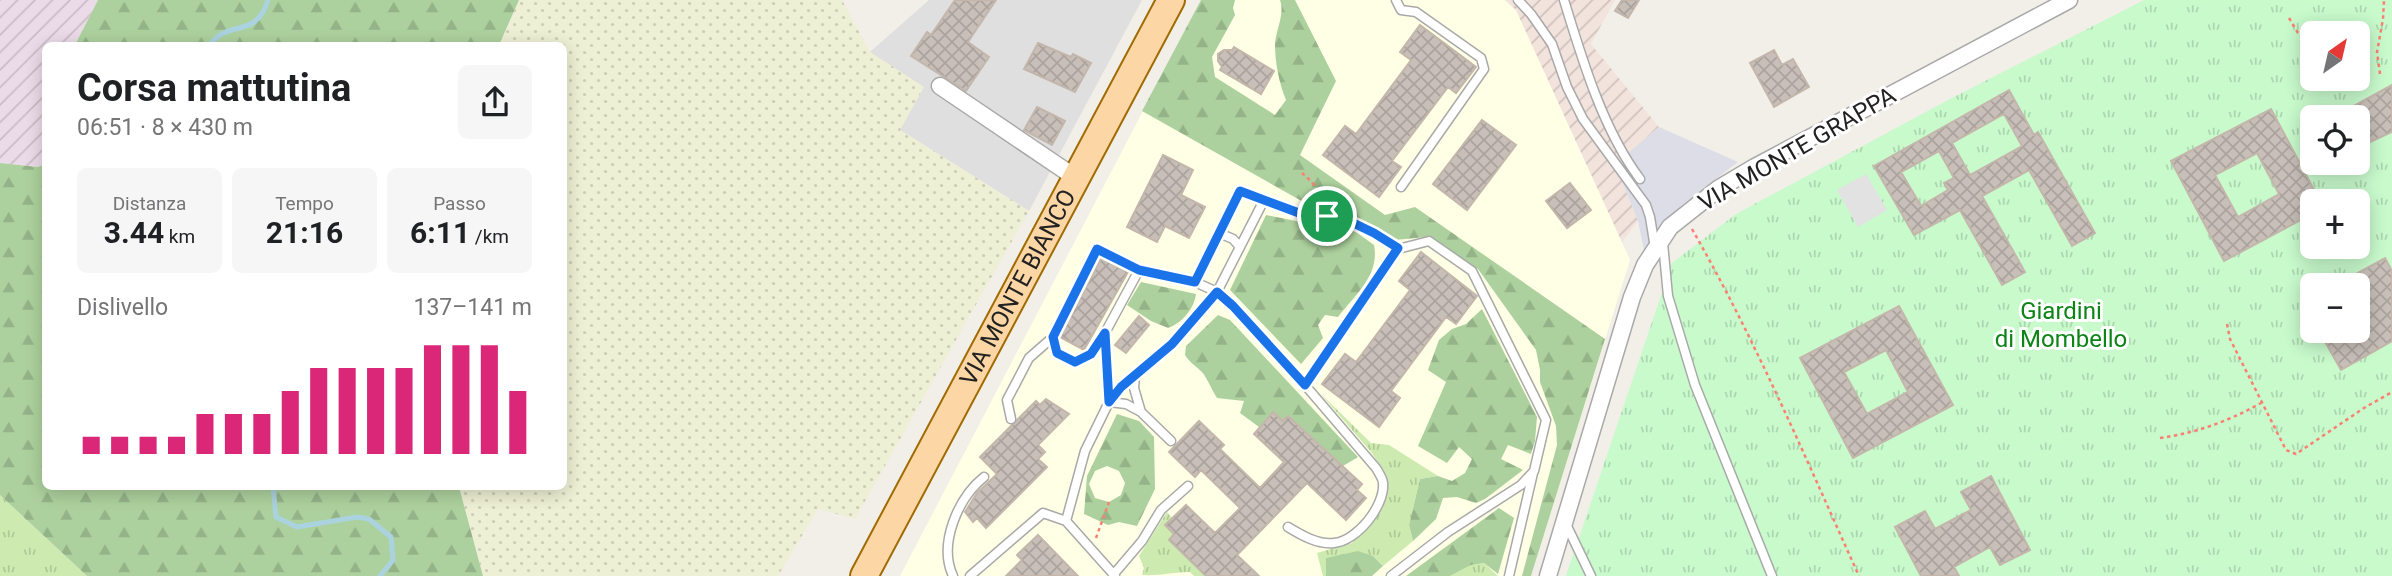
<!DOCTYPE html>
<html lang="it">
<head>
<meta charset="utf-8">
<style>
  :root { --surface:#fff; --page:#f6f6f6; --text:#202124; --muted:#757577; --accent:#db2777 }
  body { margin:0; font-family:Roboto,sans-serif; background:var(--page); color:var(--text); height:100vh; display:flex; flex-direction:column; font-size:26px; white-space:nowrap }
  * { box-sizing:border-box; margin:0 }
  p { font-size:23px; color:var(--muted) }
  .icon { flex:none; width:38px; height:38px; fill:none; stroke:currentColor; stroke-width:2; stroke-linecap:round; stroke-linejoin:round }
  .map { position:relative; flex:1; overflow:hidden }
  .side { position:absolute; left:42px; top:42px; width:525px; height:448px; display:flex; flex-direction:column; background:var(--surface); border-radius:10px; box-shadow:0 4px 18px #0003 }
  .side>* { flex:none }
  .needle { width:46px; rotate:34deg }
  .buttons { position:absolute; left:2300px; top:21px; display:grid; gap:14px }
  .buttons a { display:grid; place-items:center; width:70px; height:70px; border-radius:10px; background:var(--surface); box-shadow:0 4px 18px #0003; font-size:35px }
  .pin { position:absolute; display:grid; place-items:center; width:60px; height:60px; color:#fff; margin:-30px; border:4px solid #fff; border-radius:50%; box-shadow:0 2px 7px #0007 }
  .round { display:grid; place-items:center; flex:none; width:74px; height:74px; border-radius:10px; background:var(--page) }
  .summary { display:flex; align-items:center; justify-content:space-between; height:119px; padding:0 35px }
  h1 { font-size:38px; font-weight:700; line-height:52px }
  .metrics { display:grid; grid-template-columns:repeat(3,1fr); gap:10px; height:119px; padding:7px 35px }
  .metrics div { display:grid; align-content:center; border-radius:10px; background:var(--page); text-align:center }
  .metrics b { font-size:30px; font-weight:700 }
  .metrics small { font-size:19px; font-weight:400 }
  .metrics p { font-size:19px }
  .chart { height:196px; padding:14px 35px }
  .chart p { display:flex; justify-content:space-between }
  .chart svg { width:100%; height:126px; margin-top:7px; stroke:var(--accent); stroke-width:6 }
  .map>svg:first-child { display:block }
</style>
</head>
<body>
<div class="map">
<svg width="2392" height="576" viewBox="0 0 2392 576">
  <defs>
    <pattern id="industrial-furrows" width="10" height="10" patternUnits="userSpaceOnUse" patternTransform="scale(1.75)"><rect width="10" height="10" fill="#ebdbe8"/><path d="M-1 1l2-2M0 10L10 0M9 11l2-2" fill="none" stroke="#c9bcc7"/></pattern>
    <pattern id="military-furrows" width="10" height="10" patternUnits="userSpaceOnUse" patternTransform="scale(1.75)"><rect width="10" height="10" fill="#f3e3dd"/><path d="M-1 1l2-2M0 10L10 0M9 11l2-2" fill="none" stroke="#d0c2bd"/></pattern>
    <pattern id="farmland-dots" width="8" height="8" patternUnits="userSpaceOnUse" patternTransform="scale(1.75)"><rect width="8" height="8" fill="#eef0d5"/><path d="M2 2h.1M6 6h.1" fill="none" stroke="#ccceb7" stroke-width="1.8" stroke-linecap="round"/></pattern>
    <pattern id="grass-tufts" width="24" height="20" patternUnits="userSpaceOnUse" patternTransform="scale(1.75)"><rect width="24" height="20" fill="#cdebb0"/><path d="M3 7l-1-3M5 7V3M7 7l1-3M15 17l-1-3M17 17v-4M19 17l1-3" fill="none" stroke="#b0c997"/></pattern>
    <pattern id="forest-firs" width="22" height="20" patternUnits="userSpaceOnUse" patternTransform="scale(1.75)"><rect width="22" height="20" fill="#add19e"/><path d="M5 1l3.5 6h-7zM16 11l3.5 6h-7z" fill="#95b388"/></pattern>
    <pattern id="park-tufts" width="24" height="20" patternUnits="userSpaceOnUse" patternTransform="scale(1.75)"><rect width="24" height="20" fill="#c8facc"/><path d="M3 7l-1-3M5 7V3M7 7l1-3M15 17l-1-3M17 17v-4M19 17l1-3" fill="none" stroke="#acd6af"/></pattern>
    <pattern id="building-cross-hatch" width="8" height="8" patternUnits="userSpaceOnUse" patternTransform="scale(1.75)"><rect width="8" height="8" fill="#c7bfb8"/><path d="M0 0l8 8M0 8l8-8" fill="none" stroke="#aba49e"/></pattern>
  </defs>
  <rect width="100%" height="100%" fill="#f2efe9"/>
  <path fill="#e0dfdf" d="M929,0H1142L1029,211L900,130L870,52Z"/>
  <path fill="url(#industrial-furrows)" d="M0,0H98L75,45L46,46L45,164L38,167L0,163Z"/>
  <path fill="#ffffe5" d="M1201,0H1505L1516,10L1630,260L1531,576H900Z"/>
  <path fill="url(#military-furrows)" d="M1505,0H1615L1591,44L1659,127L1615,164L1638,221L1622,242L1516,10Z"/>
  <path fill="url(#farmland-dots)" d="M519,0H842L870,52L924,87L900,130L1029,211L855,519L818,509L778,576H483L459,487L564,486V46L499,45Z"/>
  <path fill="url(#grass-tufts)" d="M1320,393L1371,443L1389,445L1438,476L1420,479L1409,525L1413,541L1383,566L1373,556L1326,558V576H1323L1317,553L1352,543L1383,508L1387,486L1384,471L1371,452Z
    M0,495L87,576H0Z
    M1167,512L1172,518L1165,526L1174,534L1169,540L1206,576H1194L1190,572C1173,572 1160,576 1142,575L1144,568L1139,556Z
    M1484,563L1498,576H1450L1471,565Z"/>
  <path fill="url(#forest-firs)" fill-rule="evenodd" d="M98,0H519L499,45H75Z
    M1201,0H1235L1233,8L1235,15L1212,57L1215,77L1275,115L1286,100C1279,83 1275,63 1275,44C1276,29 1285,14 1280,0H1295L1336,81L1300,155L1385,215L1415,207L1605,339L1531,576H1522L1557,445L1556,426L1540,382V370L1536,350L1478,269L1426,237L1395,240L1346,211L1307,204L1142,111Z
    M0,163L38,167L45,164L46,486L459,487L483,576H87L0,495Z
    M1266,215L1296,221L1333,224L1356,232L1374,245C1380,275 1355,295 1338,317L1325,315L1318,325L1323,338L1301,364L1230,290Z
    M1141,282L1196,294C1194,309 1182,323 1168,328L1151,321L1127,305Z
    M1482,309L1537,417L1535,441L1531,454L1508,445L1501,459L1523,470L1485,499L1476,503L1457,497L1443,498L1436,519L1413,541L1409,525L1420,479L1438,476L1452,481L1465,473L1472,459L1459,447L1447,463L1418,446L1446,382L1428,370L1439,340L1452,329L1466,324Z
    M1218,315L1230,320L1358,457L1343,466L1289,416L1283,421L1273,412L1259,427L1240,413L1244,401L1217,398C1213,392 1206,376 1202,372C1195,365 1191,364 1185,355L1186,346Z
    M1117,414L1139,421L1154,437L1155,489L1137,526L1119,522L1108,525L1084,514L1087,476ZM1107,466L1119,471L1125,483L1121,495L1109,502L1095,498L1089,484L1095,471Z
    M1499,508L1514,518L1498,574L1484,563L1471,565L1450,576H1406Z
    M1358,551L1373,556L1383,566L1372,576H1326V558Z"/>
  <path fill="url(#park-tufts)" fill-rule="evenodd" d="M2144,0H2392V576H1566L1672,263L1736,214L1948,100ZM2312,33H2357V79H2312ZM2312,117H2357V163H2312ZM2312,201H2357V247H2312ZM2312,285H2357V331H2312Z"/>
  <path fill="#e2e2e2" d="M1866,174L1887,210L1858,227L1837,190Z"/>
  <path fill="#dddde8" d="M1659,127L1738,162L1682,205L1658,230L1644,250L1638,221L1615,164Z"/>
  <g fill="none" stroke-linecap="round" stroke-linejoin="round">
    <path stroke="#aad3df" stroke-width="5" d="M209,46C228,18 256,40 268,0
      M273,486L276,517L297,527L357,517L369,519L391,537L393,560L380,576"/>
  </g>
  <path fill="url(#building-cross-hatch)" stroke="#c4b6ab" stroke-width="2" fill-rule="evenodd" d="M955,0H996L968,42L989,57L966,91L911,56L927,32L931,35Z
    M1622,0H1639L1628,18L1615,11Z
    M1420,25L1476,67L1456,93L1448,87L1392,161L1401,167L1379,197L1323,155L1345,126L1356,134L1411,60L1400,52Z
    M1038,43L1071,57L1073,54L1091,63L1075,92L1024,69Z
    M1234,47L1274,71L1261,94L1220,70L1222,67L1218,61V54L1224,50H1232Z
    M1774,50L1782,65L1793,59L1809,87L1774,107L1750,63Z
    M2392,85V132L2357,148V117H2334Z
    M2009,90L2034,135L2038,132L2095,233L2072,246L2029,170L1982,196L2025,272L2002,285L1960,210L1914,235L1874,166ZM2004,114L2022,146L1970,175L1952,143ZM1939,151L1954,178L1944,183L1948,190L1921,206L1901,172Z
    M1037,107L1065,121L1052,145L1024,130Z
    M2271,109L2320,201H2312V214L2224,261L2171,161ZM2257,153L2279,194L2238,217L2215,175Z
    M1482,120L1516,145L1467,210L1433,184Z
    M1163,155L1193,170L1181,195L1205,207L1189,238L1165,226L1157,242L1127,227Z
    M1570,183L1591,210L1567,228L1546,201Z
    M1421,252L1477,296L1456,324L1446,317L1391,391L1400,398L1379,427L1322,384L1345,354L1356,362L1410,290L1399,281Z
    M1101,258L1128,272L1084,350L1060,337Z
    M2385,258L2392,271V341L2341,370L2319,331H2357V285H2336Z
    M1899,306L1953,405L1853,458L1800,358ZM1886,350L1908,392L1867,414L1844,372Z
    M1139,316L1149,325L1126,353L1115,345Z
    M1046,399L1069,414L1038,445L1045,452L1038,459L1047,467L986,528L977,518L973,522L965,512L977,493L997,474L980,457L1036,401L1040,405Z
    M1273,412L1283,421L1288,416L1362,484L1357,490L1366,498L1346,520L1307,483L1237,555L1259,576H1206L1169,540L1174,534L1165,525L1186,505L1215,533L1240,508L1201,470L1195,477L1169,452L1199,421L1224,445L1220,449L1260,488L1284,462L1254,434Z
    M1991,476L2030,550L2000,565L1990,547L1954,567L1959,576H1921L1895,527L1925,511L1935,529L1971,510L1961,492Z
    M1038,535L1078,576H1006L1022,560L1017,555Z"/>
  <g fill="none" stroke-linecap="round" stroke-linejoin="round">
    <defs>
      <path id="service" d="M1396,0L1401,10L1416,12L1481,58L1484,69L1401,187
        M1518,0L1531,14L1552,44L1567,87L1583,119L1646,205L1650,217L1655,248
        M1564,0C1582,59 1603,130 1640,179
        M1219,233L1233,239L1240,247
        M1663,243L1668,296L1695,385L1772,576
        M1139,270L1195,282L1217,292L1233,306L1305,385L1376,468C1379,473 1383,479 1383,483C1385,506 1357,541 1334,543C1318,545 1301,535 1288,527
        M1195,282L1240,191L1299,213L1343,218L1374,233L1398,249L1429,241L1472,271L1546,420L1534,471L1521,485L1448,532L1391,576
        M1053,337L1057,353L1075,362L1091,354L1105,333
        M1305,385L1398,249
        M1141,412L1171,441
        M1011,419L1007,400L1029,358L1053,337L1097,249L1139,270L1105,333L1109,402L1126,404L1141,412L1134,388L1135,376
        M1066,521L1085,451L1109,402L1121,387L1172,344L1217,292L1264,200
        M1565,522L1591,576
        M1113,575L1142,541L1161,510L1188,486
        M953,576C938,544 958,498 984,477
        M970,576L1043,513L1066,521L1115,576
        M1509,576L1533,473"/>
      <path id="minor" d="M940,86L1076,178
        M1548,576L1632,297L1645,265L1670,227L1718,189L1755,167L2069,0"/>
      <g id="primary">
        <path id="s1" d="M864,576L1171,0"/>
      </g>
    </defs>
    <use href="#service" stroke="#a9a9a9" stroke-width="11"/>
    <use href="#minor" stroke="#a9a9a9" stroke-width="19"/>
    <use href="#primary" stroke="#a06b00" stroke-width="30"/>
    <path stroke="#fa8072" stroke-width="2.5" stroke-dasharray="3.5 3.5" stroke-linecap="butt" d="M2289,18L2298,33L2312,47
      M2380,74L2377,52L2383,19L2384,0
      M2349,79L2358,87
      M1302,173L1312,182L1324,203
      M1692,229C1756,341 1806,459 1859,576
      M2227,324L2230,339L2286,450L2296,454L2364,408L2392,392
      M2160,438C2196,433 2229,421 2261,403
      M1096,538L1109,502"/>
    <use href="#service" stroke="#fff" stroke-width="8"/>
    <use href="#minor" stroke="#fff" stroke-width="16"/>
    <use href="#primary" stroke="#fcd6a4" stroke-width="26"/>
  </g>
  <g fill="none" stroke-linecap="round" stroke-linejoin="round">
    <defs>
      <path id="route" d="M1240,191L1299,213L1343,218L1374,233L1398,248L1305,385L1233,306L1217,292L1172,344L1121,387L1109,402L1105,333L1091,354L1075,362L1057,353L1053,337L1097,249L1139,270L1195,282Z"/>
    </defs>
    <use href="#route" stroke="#fff" stroke-width="14"/>
    <use href="#route" stroke="#1a73e8" stroke-width="9"/>
  </g>
  <g text-anchor="middle" dominant-baseline="central" stroke-width="6" stroke-linejoin="round" paint-order="stroke">
    <g font-size="24" fill="#222" stroke="#fff">
      <text transform="translate(1797 149) rotate(-30)">VIA MONTE GRAPPA</text>
      <text stroke="none"><textPath href="#s1" startOffset="327">VIA MONTE BIANCO</textPath></text>
    </g>
    <g font-size="24" fill="#0c8416" stroke="#fff">
      <text x="2061" y="311">Giardini<tspan x="2061" dy="28">di Mombello</tspan></text>
    </g>
  </g>
</svg>
<div class="buttons">
<a><svg class="needle" viewBox="-14 -14 28 28"><path d="M0-13l5 13h-10z" fill="#e53935"/><path d="M0 13l5-13h-10z" fill="#757577"/></svg></a>
<a><svg class="icon" aria-label="locate" viewBox="0 0 24 24"><circle cx="12" cy="12" r="6"/><path d="M12 2v4M12 18v4M2 12h4M18 12h4"/></svg></a>
<a>+</a>
<a>−</a>
</div>
<div class="pin" style="left:1327px;top:216px;background:#1e9e55"><svg class="icon" aria-label="arrive" viewBox="0 0 24 24"><path d="M6 21V4h12l-3 4 3 4H6"/></svg></div>
<section class="side">
<div class="summary"><div><h1>Corsa mattutina</h1><p>06:51 · 8 × 430 m</p></div><a class="round"><svg class="icon" aria-label="share" viewBox="0 0 24 24"><path d="M12 15V3M7 8l5-5 5 5M5 13v7h14v-7"/></svg></a></div>
<div class="metrics">
<div><p>Distanza</p><b>3.44<small> km</small></b></div>
<div><p>Tempo</p><b>21:16</b></div>
<div><p>Passo</p><b>6:11<small> /km</small></b></div>
</div>
<div class="chart"><p><span>Dislivello</span>137–141 m</p>
<svg viewBox="0 0 160 44" preserveAspectRatio="none"><path d="M5 44V38M15 44V38M25 44V38M35 44V38M45 44V30M55 44V30M65 44V30M75 44V22M85 44V14M95 44V14M105 44V14M115 44V14M125 44V6M135 44V6M145 44V6M155 44V22"/></svg>
</div>
</section>
</div>
</body>
</html>
